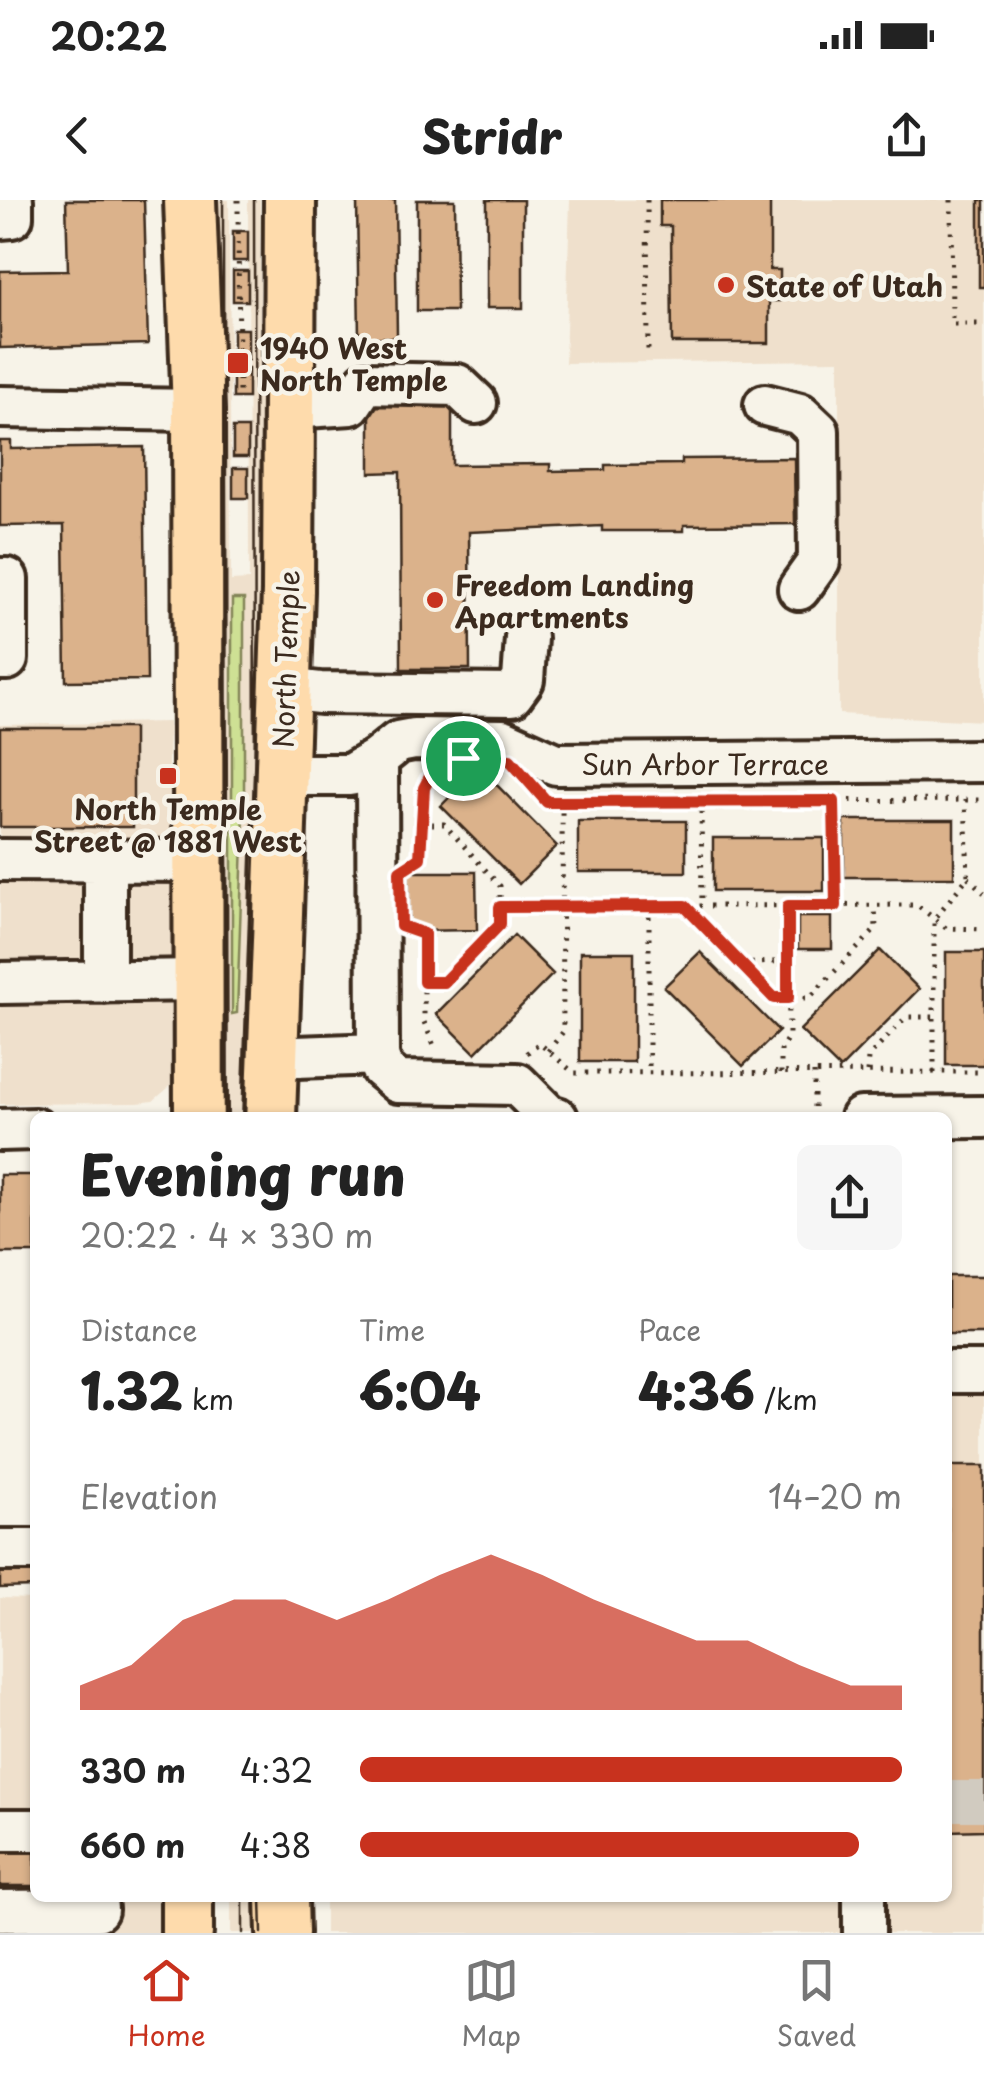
<!DOCTYPE html>
<html lang="en">
<head>
<meta charset="utf-8">
<style>
  :root { --surface:#fff; --page:#f6f6f6; --text:#222; --muted:#767676; --line:#e0e0e0; --accent:#c8321e }
  body { margin:0; font-family:"Playpen Sans",sans-serif; background:var(--page); color:var(--text); height:100vh; display:flex; flex-direction:column; font-size:38px; white-space:nowrap }
  * { box-sizing:border-box; margin:0 }
  p { font-size:32px; color:var(--muted) }
  .icon { flex:none; width:55px; height:55px; fill:none; stroke:currentColor; stroke-width:2; stroke-linecap:round; stroke-linejoin:round }
  .map { position:relative; flex:1; overflow:hidden }
  .details { position:absolute; left:30px; top:912px; width:922px; height:790px; display:flex; flex-direction:column; background:var(--surface); border-radius:15px; box-shadow:0 2px 8px #0004 }
  .details>* { flex:none }
  .pin { position:absolute; display:grid; place-items:center; width:85px; height:85px; color:#fff; margin:-42px; border:5px solid #fff; border-radius:50%; box-shadow:0 2px 10px #0007 }
  .round { display:grid; place-items:center; flex:none; width:105px; height:105px; border-radius:15px; background:var(--page) }
  .headline { display:flex; align-items:center; justify-content:space-between; height:170px; padding:0 50px }
  h1 { font-size:55px; font-weight:800; line-height:75px }
  .figures { display:grid; grid-template-columns:repeat(3,1fr); gap:15px; height:170px; padding:10px 50px }
  .figures div { display:grid; align-content:center }
  .figures b { font-size:50px; font-weight:800 }
  .figures small { font-size:28px; font-weight:400 }
  .figures p { font-size:28px }
  .chart { height:280px; padding:20px 50px }
  .chart p { display:flex; justify-content:space-between }
  .chart svg { width:100%; height:180px; margin-top:10px; fill:var(--accent); opacity:.7 }
  ul { padding:0 50px; list-style:none; font-size:32px }
  li { display:grid; grid-template-columns:160px 120px 1fr; align-items:center; height:75px }
  li i { height:25px; border-radius:12px; background:var(--accent) }
  .status { display:flex; justify-content:space-between; align-items:center; height:70px; padding:0 50px; background:var(--surface); direction:ltr }
  .status svg { height:28px; fill:currentColor }
  header { display:flex; justify-content:space-between; align-items:center; height:130px; padding:0 50px; background:var(--surface); font-size:45px; font-weight:800 }
  .menu { display:flex; justify-content:space-around; align-items:center; height:140px; border-top:2px solid var(--line); background:var(--surface); font-size:28px; color:var(--muted) }
  .menu a { display:grid; justify-items:center; gap:5px }
  .menu .active { color:var(--accent) }
  .map>svg:first-child { display:block }
</style>
</head>
<body>
<div class="status"><b>20:22</b><svg viewBox="0 0 49 12"><path d="M0 12V9h3v3zM5 12V6h3v6zM10 12V3h3v9zM15 12V0h3v12zM26 1h20v11H26zM47 4h2v5h-2z"/></svg></div>
<header><svg class="icon" aria-label="back" viewBox="0 0 24 24"><path d="M15 5l-7 7 7 7"/></svg>Stridr<svg class="icon" aria-label="share" viewBox="0 0 24 24"><path d="M12 15V3M7 8l5-5 5 5M5 13v7h14v-7"/></svg></header>
<div class="map">
<svg width="984" height="1733" viewBox="0 0 984 1733">
  <rect width="100%" height="100%" fill="#f7f3e8"/>
  <filter id="ink" filterUnits="userSpaceOnUse"><feTurbulence type="fractalNoise" baseFrequency=".01" numOctaves="2"/><feDisplacementMap in="SourceGraphic" scale="20" xChannelSelector="R" yChannelSelector="G"/><feConvolveMatrix kernelMatrix="1 2 1 2 8 2 1 2 1" color-interpolation-filters="sRGB"/></filter>
  <g filter="url(#ink)">
    <path fill="#efe0cc" fill-rule="evenodd" d="M213,0H229L231,381L249,380L248,0H260V643L253,917H215ZM232,399L244,400V613L237,813L232,814Z
      M570,0H984V521L839,514V160L565,163Z
      M169,522L168,567L181,619L175,882L153,901L138,903L0,904V525Z
      M948,1195H984V1733H325V1698H948Z
      M0,1398L35,1399V1698H170V1733H0Z
      M231,1698H269L270,1733H231Z"/>
    <path fill="#cee094" stroke="#848559" stroke-width="2.5" d="M232,399H244V613L237,813L232,814Z"/>
    <path fill="#dbb28b" stroke="#3b2a1e" stroke-width="2.5" d="M66,0H144L148,144L0,148V71L68,70Z
      M357,0H395L397,137L359,138Z
      M417,0H455L456,111H417Z
      M487,0H523V108H487Z
      M660,0H770V70H780V101H769V143H672L671,26H660Z
      M979,0H984V87H979Z
      M233,31H248V61H233Z
      M233,71H248V101H233Z
      M233,129H248V159H233Z
      M233,168H248V198H233Z
      M370,203H452V265L550,264V271L605,270V265L682,264V259L794,258L795,324L684,325V331H602V326L469,332L470,469H401L400,272L370,273Z
      M233,228H248V257H233Z
      M0,241H11V249L144,247L147,480L66,481L64,325L0,326Z
      M233,268H248V298H233Z
      M0,528H133V627H0Z
      M479,567L557,646L519,684L441,606Z
      M844,620H954V677H844Z
      M578,621H686V672H578Z
      M713,638H824V691H713Z
      M408,672H476L477,730L409,731Z
      M798,717H832V749H798Z
      M514,735L553,774L475,853L436,814Z
      M880,750L919,789L840,869L800,830Z
      M580,752H634V862H580Z
      M700,752L779,831L743,866L664,787Z
      M946,752H984V865H946Z
      M0,975H35V1053H0Z
      M948,1076H984V1134H948Z
      M948,1266H984V1630L948,1631Z
      M0,1365H35V1387L0,1388Z
      M0,1643H35V1686H0Z"/>
    <g fill="none" stroke-linecap="round" stroke-linejoin="round">
      <path stroke="#d1cbc0" stroke-width="40" stroke-dasharray="40 20" stroke-linecap="butt" d="M948,1601H984"/>
      <defs>
        <path id="minor" d="M0,18L12,17V0
          M765,205L800,214L818,231L819,361L799,389
          M0,207L198,210
          M290,208L351,204L365,183L457,185L476,203
          M0,379H7V459H0
          M284,489L320,493L512,495L523,480L526,438
          M281,575H350L377,559
          M0,660L200,661
          M105,661V782
          M0,783L200,780
          M378,854L377,559L398,542L414,539L503,540L556,564L984,561
          M270,858L378,854L381,868L398,882L517,884L549,916L557,918
          M861,918L984,917
          M0,930L35,929
          M948,1172H984
          M0,1350H35
          M0,1630H35
          M864,1698V1733
          M0,1711L97,1710L96,1698"/>
        <path id="major" d="M190,0L198,210L200,918
          M270,918L288,391L290,0
          M187,1698V1733
          M282,1698L283,1733"/>
      </defs>
      <use href="#minor" stroke="#3b2a1e" stroke-width="48"/>
      <use href="#major" stroke="#3b2a1e" stroke-width="58"/>
      <path stroke="#3b2a1e" stroke-width="5" stroke-dasharray="2.5 8" stroke-linecap="butt" d="M238,0L239,199
        M647,0L648,152
        M951,0L952,124H984
        M539,593L547,602L984,600
        M701,601L702,706
        M834,601L836,706
        M421,624H444L500,686V724L444,782H424
        M411,664L420,658L424,587L433,572
        M968,677L984,693
        M649,706V873
        M685,706L774,798H809L876,729L875,705
        M500,707L917,705L946,728L984,729
        M408,729L424,734V822L435,848
        M741,764L788,761
        M548,851L563,832L562,602
        M527,853L539,843L574,873L984,872
        M867,872L868,858L906,817H934
        M781,873V848L789,836L788,706
        M814,873V918
        M934,873V719L968,677L965,600"/>
      <use href="#minor" stroke="#f7f3e8" stroke-width="40"/>
      <use href="#major" stroke="#fedbac" stroke-width="50"/>
      <path stroke="#3b2a1e" stroke-width="2.5" d="M223,0L224,918
        M245,918L255,655L254,0
        M243,1698V1733
        M261,1698L262,1733"/>
    </g>
  </g>
  <g fill="none" stroke-linecap="round" stroke-linejoin="round" filter="url(#ink)">
    <defs>
      <path id="route" d="M463,558L510,560L547,602L834,601L836,706H788V798H774L685,706L500,707V724L444,782H424V734L401,726L400,671L420,658L424,588L436,565Z"/>
    </defs>
    <use href="#route" stroke="#fff" stroke-width="20"/>
    <use href="#route" stroke="#c8321e" stroke-width="12"/>
  </g>
  <g fill="#c8321e" stroke="#f7f3e8" stroke-width="4">
    <circle cx="726" cy="85" r="10"/>
    <rect x="226" y="151" width="24" height="24" rx="5"/>
    <circle cx="435" cy="400" r="10"/>
    <rect x="158" y="566" width="20" height="20" rx="5"/>
  </g>
  <g text-anchor="middle" dominant-baseline="central" stroke-width="9" stroke-linejoin="round" paint-order="stroke">
    <g font-size="28" font-weight="bold" fill="#3b2a1e" stroke="#f7f3e8" text-anchor="start">
      <text x="746" y="85">State of Utah</text>
      <text x="260" y="147">1940 West<tspan x="260" dy="32">North Temple</tspan></text>
      <text x="455" y="384">Freedom Landing<tspan x="455" dy="32">Apartments</tspan></text>
      <text x="168" y="608" text-anchor="middle">North Temple<tspan x="168" dy="32">Street @ 1881 West</tspan></text>
    </g>
    <g font-size="28" fill="#3b2a1e" stroke="#f7f3e8">
      <text transform="translate(285 459) rotate(-88)">North Temple</text>
      <text x="705" y="563">Sun Arbor Terrace</text>
    </g>
  </g>
</svg>
<div class="pin" style="left:463px;top:558px;background:#1e9e55"><svg class="icon" aria-label="arrive" viewBox="0 0 24 24"><path d="M6 21V4h12l-3 4 3 4H6"/></svg></div>
<section class="details">
<div class="headline"><div><h1>Evening run</h1><p>20:22 · 4 × 330 m</p></div><a class="round"><svg class="icon" aria-label="share" viewBox="0 0 24 24"><path d="M12 15V3M7 8l5-5 5 5M5 13v7h14v-7"/></svg></a></div>
<div class="figures">
<div><p>Distance</p><b>1.32<small> km</small></b></div>
<div><p>Time</p><b>6:04</b></div>
<div><p>Pace</p><b>4:36<small> /km</small></b></div>
</div>
<div class="chart"><p><span>Elevation</span>14–20 m</p>
<svg viewBox="0 0 160 44" preserveAspectRatio="none"><path d="M0 44V38L10 33L20 22L30 17L40 17L50 22L60 17L70 11L80 6L90 11L100 17L110 22L120 27L130 27L140 33L150 38L160 38V44z"/></svg>
</div>
<ul>
<li><b>330 m</b>4:32<i style="width:100%"></i></li>
<li><b>660 m</b>4:38<i style="width:92%"></i></li>
</ul>
</section>
</div>
<nav class="menu">
<a class="active"><svg class="icon" aria-label="home" viewBox="0 0 24 24"><path d="M3 11l9-7 9 7M6 9v11h12V9"/></svg>Home</a>
<a><svg class="icon" aria-label="map" viewBox="0 0 24 24"><path d="M3 6l6-2 6 2 6-2v14l-6 2-6-2-6 2zM9 4v14M15 6v14"/></svg>Map</a>
<a><svg class="icon" aria-label="saved" viewBox="0 0 24 24"><path d="M7 4h10v16l-5-4-5 4z"/></svg>Saved</a>
</nav>
</body>
</html>
